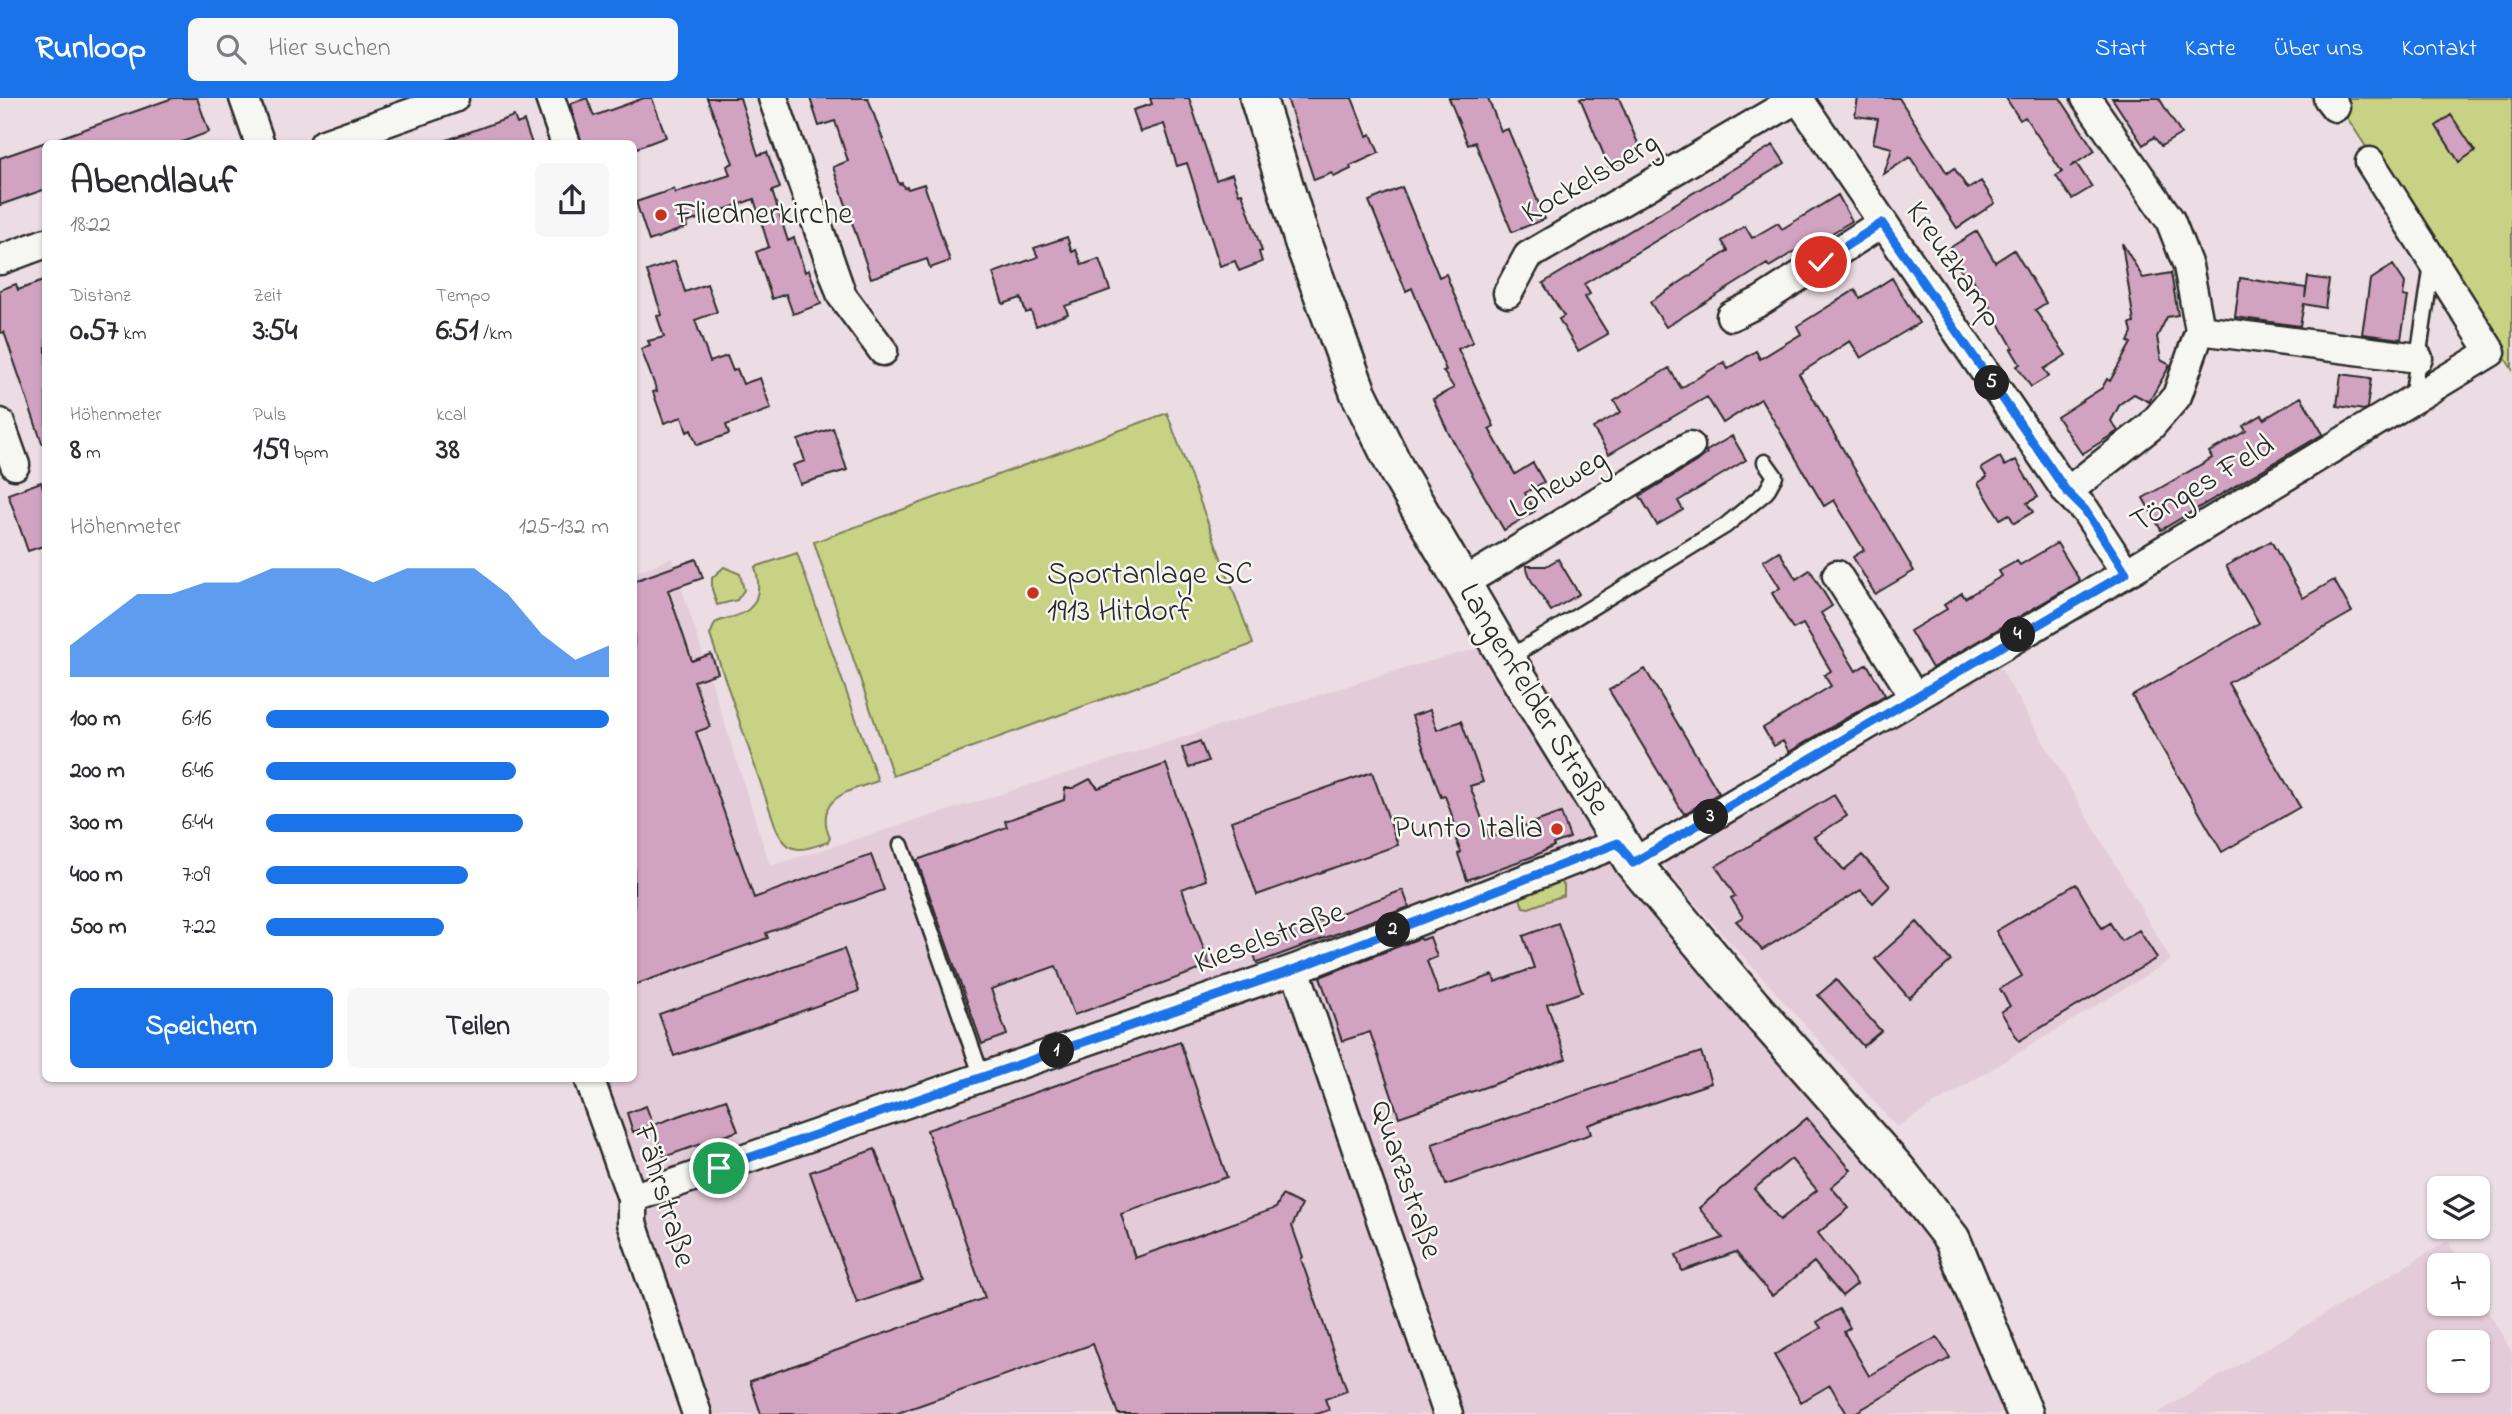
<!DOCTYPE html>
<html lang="de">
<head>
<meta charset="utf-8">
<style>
  :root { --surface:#fff; --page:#f7f7f7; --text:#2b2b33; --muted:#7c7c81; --accent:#1a73e8 }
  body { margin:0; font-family:"Indie Flower",sans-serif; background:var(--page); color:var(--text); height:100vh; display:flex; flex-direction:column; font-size:26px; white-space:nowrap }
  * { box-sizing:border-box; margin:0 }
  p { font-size:23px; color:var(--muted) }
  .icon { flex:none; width:38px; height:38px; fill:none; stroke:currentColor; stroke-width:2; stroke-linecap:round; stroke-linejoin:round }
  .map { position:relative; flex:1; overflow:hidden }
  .details { position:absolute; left:42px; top:42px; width:595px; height:942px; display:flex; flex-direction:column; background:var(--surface); border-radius:10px; box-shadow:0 2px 5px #0004 }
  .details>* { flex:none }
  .controls { position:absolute; left:2427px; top:1078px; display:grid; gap:14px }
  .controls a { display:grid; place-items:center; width:63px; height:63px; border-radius:10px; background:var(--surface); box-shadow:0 2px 5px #0004; font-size:35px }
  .pin { position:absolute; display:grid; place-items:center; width:60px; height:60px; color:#fff; margin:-30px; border:4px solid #fff; border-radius:50%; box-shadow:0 2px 7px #0007 }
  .km { position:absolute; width:35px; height:35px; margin:-18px; border-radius:50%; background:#222; color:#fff; font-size:19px; line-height:35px; text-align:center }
  .round { display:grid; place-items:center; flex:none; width:74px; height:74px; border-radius:10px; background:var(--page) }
  .headline { display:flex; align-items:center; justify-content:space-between; height:119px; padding:0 28px }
  h1 { font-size:38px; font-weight:800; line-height:52px }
  .metrics { display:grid; grid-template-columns:repeat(3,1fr); gap:10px; height:119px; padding:7px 28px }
  .metrics div { display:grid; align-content:center }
  .metrics b { font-size:30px; font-weight:800 }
  .metrics small { font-size:19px; font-weight:400 }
  .metrics p { font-size:19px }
  .chart { height:196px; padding:14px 28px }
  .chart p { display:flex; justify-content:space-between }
  .chart svg { width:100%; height:126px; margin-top:7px; fill:var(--accent); opacity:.7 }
  .cta { display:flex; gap:14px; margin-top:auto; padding:14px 28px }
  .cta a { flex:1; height:80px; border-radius:10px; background:var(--accent); color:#fff; font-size:28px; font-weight:800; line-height:80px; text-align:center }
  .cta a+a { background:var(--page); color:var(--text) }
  ul { padding:0 28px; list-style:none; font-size:23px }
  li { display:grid; grid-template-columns:112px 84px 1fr; align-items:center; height:52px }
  li i { height:18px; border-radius:9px; background:var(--accent) }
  header { display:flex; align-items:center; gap:42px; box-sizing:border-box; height:98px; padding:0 35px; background:var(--accent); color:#fff }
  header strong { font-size:33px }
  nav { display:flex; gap:38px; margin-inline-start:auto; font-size:24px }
  .search { width:490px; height:63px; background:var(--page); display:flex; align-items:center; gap:18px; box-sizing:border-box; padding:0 24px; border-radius:10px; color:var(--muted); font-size:26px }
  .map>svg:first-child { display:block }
</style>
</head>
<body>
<header>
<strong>Runloop</strong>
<div class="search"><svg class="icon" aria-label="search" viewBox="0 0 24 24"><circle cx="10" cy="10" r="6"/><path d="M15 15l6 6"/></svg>Hier suchen</div>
<nav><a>Start</a><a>Karte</a><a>Über uns</a><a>Kontakt</a></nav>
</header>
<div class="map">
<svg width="2512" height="1316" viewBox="0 0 2512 1316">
  <rect width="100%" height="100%" fill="#ebdde3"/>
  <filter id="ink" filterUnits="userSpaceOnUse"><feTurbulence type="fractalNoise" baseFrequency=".0143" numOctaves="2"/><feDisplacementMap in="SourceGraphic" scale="14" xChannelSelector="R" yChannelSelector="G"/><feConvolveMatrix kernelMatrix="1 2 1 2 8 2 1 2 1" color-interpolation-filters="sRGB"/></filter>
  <g filter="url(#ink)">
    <path fill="#e4cbd9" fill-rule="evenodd" d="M672,460L770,768L1405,570L1487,548L1607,760L1939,1149L2014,1316H711L595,980H634V475Z
      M1994,559L2171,862L1897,1029L1668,775L1664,760Z
      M2448,1143L2461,1167H2440V1206H2478V1196L2512,1254V1316H2156ZM2440,1244H2478V1283H2440Z"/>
    <path fill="#c8d285" stroke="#7a7e58" stroke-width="2" d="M2334,0H2512V271L2503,257Z
      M1167,315L1253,546L893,678L814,444Z
      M797,455L878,683C848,693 813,700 830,740L828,744C802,752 789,759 776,730L710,537L715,525C724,520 734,520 743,515C761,506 760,485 755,469Z
      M724,469L740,476L744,492L737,502L717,507L712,491V480Z
      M1560,783L1564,787V797L1529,810L1523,809L1519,797Z"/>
    <path fill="#d2a2c1" stroke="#2b2b2b" stroke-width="2" fill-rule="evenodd" d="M173,0H197L209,34L177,46H51V43Z
      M587,0L594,18L644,0H652L666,39L634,51V46H582L570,6Z
      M707,0H740L758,57L767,54L780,90L772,93L788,143L794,140L805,174L809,172L821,206L793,216L786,196L772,201L756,154L769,149L754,101L686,125L687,129L649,143L636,104L674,91L675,95L730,77L727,68L733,65Z
      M810,0H868L899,86L902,85L904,90L907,89L908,91L924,86L950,163L930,170L927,161L871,180L833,69L848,63L835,23L819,28Z
      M1150,0H1189L1216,82L1232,76L1239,96L1242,95L1262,153L1259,154L1262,164L1239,173L1235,163L1220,168L1187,65L1177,68L1164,26L1140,34L1133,12L1152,6Z
      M1287,0H1352L1367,38L1371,36L1379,55L1350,68L1351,71L1334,79L1332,75L1314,82Z
      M1449,0H1488L1501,33L1508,31L1545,121L1512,134L1475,44L1468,47Z
      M1580,0H1619L1642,55L1609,69Z
      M1858,0H1899L1947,75L1954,70L1968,91L1981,83L1995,105L1957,130L1910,59L1884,76L1892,50L1873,45L1878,21L1855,18Z
      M2006,0H2060L2095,53L2070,69L2076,65L2092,89L2072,101L2056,78L2062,74L2025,19L2020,22Z
      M2112,0H2159L2181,36L2161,48L2154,39L2143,47Z
      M2451,17L2475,53L2459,64L2436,28Z
      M514,18L517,26L524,23L532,46H444V43Z
      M46,44V91L0,107V60Z
      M1773,47L1785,65L1584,186L1590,196L1585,199L1608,236L1578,253L1559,221L1564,218L1543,185Z
      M1402,89L1439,179L1446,176L1473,244L1458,251L1494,328L1489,331L1515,376L1533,365L1544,384L1525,395L1535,413L1504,432L1449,336L1433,301L1454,290L1443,273L1446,272L1412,190L1406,193L1369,103Z
      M1838,97L1852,123L1827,138L1825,135L1769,169L1767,166L1666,229L1650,204L1728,153L1722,143L1745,128L1752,140L1778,125L1782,131Z
      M1977,133L1995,164L2014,152L2046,205L2035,212L2066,257L2044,271L2049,278L2031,289L2017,268L2020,266L2011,251L2013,250L1987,204L1971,178L1966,181L1948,151Z
      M1067,139L1072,154L1076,152L1082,167L1099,161L1110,192L1065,208L1068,216L1036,228L1031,213L1026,215L1021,200L1003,206L993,175L1038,159L1034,150Z
      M2122,145L2143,180L2171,175L2178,217L2167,219L2157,239L2161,262L2170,267L2149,304L2134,296L2120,306L2111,323L2118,333L2082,356L2057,319L2102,290L2107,281L2110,283L2131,245L2128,244L2132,235L2130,226L2134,225Z
      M675,163L685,194L707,186L717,214L695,222L710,264L727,258L733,273L737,271L743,286L760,280L771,311L726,327L729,336L697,347L691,332L687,334L682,319L664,325L653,294L657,293L641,251L650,247L648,243L664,239L657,218L662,217L647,173Z
      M2393,167L2405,185L2403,198L2408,199L2401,241L2362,236L2370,182Z
      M2308,179L2329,182L2325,210L2304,206L2300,228L2235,219L2240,180L2306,190L2305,200Z
      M1892,180L1919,225L1861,260L1850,243L1799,276L1914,473L1875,496L1853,459L1864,452L1834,402L1824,408L1761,301L1723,325L1707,299L1609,356L1593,330L1621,314L1614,303L1669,270L1681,290L1724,264L1728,271L1756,253L1760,261L1801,236L1797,228L1855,192L1860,200Z
      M46,182V345H42L4,234L0,235V192L16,186L18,192Z
      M2341,276L2371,280L2367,310L2364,312L2337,308Z
      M2301,299L2323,336L2161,432L2143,400L2212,360L2209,354L2246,333L2243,328L2262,317L2264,321Z
      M833,330L847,372L800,386L793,367L805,363L798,342Z
      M1732,338L1746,362L1678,403L1683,412L1657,427L1640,398L1699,362L1707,356L1705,354Z
      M2000,359L2005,368L2016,362L2038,399L2027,405L2033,414L2014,425L2009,416L2000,421L1978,385L1987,379L1981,370Z
      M41,384L46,398V447L28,453L8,396Z
      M2271,443L2303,500L2334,482L2352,514L2228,585L2300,709L2222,754L2132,598L2259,525L2226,468Z
      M2057,445L2080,483L1932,570L1910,533L1947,511L1944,507L1962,495L1965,500L2002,478L1999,473L2017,463L2020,467Z
      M1779,453L1796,481L1810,472L1832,508L1821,515L1856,573L1867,566L1885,597L1789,654L1783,643L1774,648L1763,630L1831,588L1824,577L1831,573L1803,526L1793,531L1772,495L1780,490L1763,463Z
      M696,461L703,480L668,492L692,563L711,556L718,575L694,583L710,629L696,634L754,800L871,757L884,792L766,835L768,840L634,887V483Z
      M1558,461L1579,496L1551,513L1531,482L1526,468H1546Z
      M1645,571L1719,695L1684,716L1609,592Z
      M1430,612L1437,632L1461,623L1483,684L1470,688L1489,740L1561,715L1570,740L1553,746L1554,748L1534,758L1467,782L1458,756L1461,754L1456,742L1460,740L1445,698L1441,699L1412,618Z
      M1200,643L1208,663L1189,670L1182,650Z
      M1166,666L1206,782L1182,791L1210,868L1074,917L1056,868L991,891L1007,937L982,946L917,762L1007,729L1005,723L1064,702L1065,690H1073L1090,681L1098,690Z
      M1372,674L1398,747L1257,797L1231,723Z
      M1834,697L1847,718L1814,739L1844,772L1862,757L1890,788L1873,805L1861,792L1762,852L1736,823L1743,819L1731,800L1735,798L1716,768Z
      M2076,786L2102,830L2110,825L2121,843L2139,832L2157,860L2019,943L2001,914L2010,908L2000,891L2022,878L1996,833Z
      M1403,792L1409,809L1257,865L1251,848Z
      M1917,824L1951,863L1909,900L1875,861Z
      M1558,825L1582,894L1547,906L1566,961L1399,1019L1370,934L1342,943L1320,879L1420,840L1421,842L1430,839L1437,859L1427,863L1439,896L1493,877L1495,884L1534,870L1523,838Z
      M844,851L859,893L674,958L659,916Z
      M1836,882L1881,933L1863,948L1818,897Z
      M1180,944L1227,1079L1121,1116L1135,1160L1276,1110L1282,1097L1302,1107L1292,1128L1303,1159L1301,1161L1347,1293L1325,1301L1329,1312L1317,1316H1118L1093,1246L895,1316H761L750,1283L985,1200L927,1032Z
      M1701,954L1711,985L1588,1027L1591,1036L1446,1087L1432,1046Z
      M726,1001L738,1033L664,1059L653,1027Z
      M646,1008L653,1027L633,1034L627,1015Z
      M1807,1020L1851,1072L1831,1089L1849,1110L1818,1135L1857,1186L1842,1198L1814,1164L1772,1198L1736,1154L1682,1173L1676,1157L1723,1140L1699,1110ZM1791,1061L1817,1092L1780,1122L1754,1091Z
      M875,1051L922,1182L857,1205L810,1074Z
      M1839,1211L1850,1230L1844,1234L1869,1278L1937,1239L1950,1260L1853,1316H1847L1830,1287L1801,1304L1774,1257L1821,1230L1817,1224Z"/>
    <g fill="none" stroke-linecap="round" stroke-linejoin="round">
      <defs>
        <path id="service" d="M2412,301L2432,166
          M1507,561L1725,428L1766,394L1775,378L1765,364
          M901,747L982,979"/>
        <path id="minor" d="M244,0L260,46
          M550,0L566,46
          M773,0L842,198L883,253
          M1798,0L2067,394L2085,412L2126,475
          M2328,0L2335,9
          M324,46L454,0
          M0,162L46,145
          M1508,195L1528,158L1798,0
          M1731,218L1761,203L1882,125
          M2200,232L2418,260
          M0,325L15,367
          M2067,394L2151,328L2177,298L2200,232L2188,168L2170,122L2086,0
          M1837,477L1914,598
          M1463,485L1690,348
          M1633,765L2126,475L2491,254L2370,64
          M1295,871L1448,1316
          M589,980L632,1100V1125L697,1316
          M632,1100L1295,871L1618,745"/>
        <path id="tertiary" d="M1258,0L1303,145L1358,294L1397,373L1507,561L1633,765L1753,908L1898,1072L1952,1141L2025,1316"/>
      </defs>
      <use href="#service" stroke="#2b2b2b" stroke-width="19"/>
      <use href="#minor" stroke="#2b2b2b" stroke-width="33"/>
      <use href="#tertiary" stroke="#2b2b2b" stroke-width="40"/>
      <use href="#service" stroke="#f6f6f2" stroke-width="14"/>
      <use href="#minor" stroke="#f6f6f2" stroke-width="28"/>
      <use href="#tertiary" stroke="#f6f6f2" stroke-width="35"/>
    </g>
  </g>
  <g fill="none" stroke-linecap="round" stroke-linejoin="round" filter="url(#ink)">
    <defs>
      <path id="route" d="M719,1070L1295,871L1618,745L1633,765L2126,475L2085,412L2067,394L1882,125L1821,164"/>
    </defs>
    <use href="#route" stroke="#fff" stroke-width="14"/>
    <use href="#route" stroke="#1a73e8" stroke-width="9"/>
  </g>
  <g fill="#c8321e" stroke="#f6f6f2" stroke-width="2.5">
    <circle cx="661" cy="117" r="7"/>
    <circle cx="1033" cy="495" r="7"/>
    <circle cx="1557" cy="731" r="7"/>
  </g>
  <g text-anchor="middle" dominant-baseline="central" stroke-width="5" stroke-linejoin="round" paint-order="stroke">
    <g font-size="32" fill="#2b2b2b" stroke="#f6f6f2">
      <text transform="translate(1591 81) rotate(-30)">Kockelsberg</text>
      <text transform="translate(1953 167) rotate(55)">Kreuzkamp</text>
      <text transform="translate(1559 387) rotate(-31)">Loheweg</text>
      <text transform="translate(2203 387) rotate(-31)">Tönges Feld</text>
      <text transform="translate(1533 602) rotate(59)">Langenfelder Straße</text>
      <text transform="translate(1270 841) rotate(-20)">Kieselstraße</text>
      <text transform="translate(1405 1082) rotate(71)">Quarzstraße</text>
      <text transform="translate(663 1098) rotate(73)">Fährstraße</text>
    </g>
    <g font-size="32" fill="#2b2b2b" stroke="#f6f6f2" text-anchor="start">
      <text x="675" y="117">Fliednerkirche</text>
      <text x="1047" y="477">Sportanlage SC<tspan x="1047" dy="37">1913 Hitdorf</tspan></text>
      <text x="1543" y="731" text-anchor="end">Punto Italia</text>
    </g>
  </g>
</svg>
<div class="controls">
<a><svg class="icon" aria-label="layers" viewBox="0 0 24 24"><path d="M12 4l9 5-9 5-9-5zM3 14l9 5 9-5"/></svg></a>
<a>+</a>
<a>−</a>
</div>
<div class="pin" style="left:719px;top:1070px;background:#1e9e55"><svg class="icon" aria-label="arrive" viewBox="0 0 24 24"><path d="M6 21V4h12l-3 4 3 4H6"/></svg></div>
<div class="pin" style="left:1821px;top:164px;background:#d93025"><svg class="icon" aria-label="check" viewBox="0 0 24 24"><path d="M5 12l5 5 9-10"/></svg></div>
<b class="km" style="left:1057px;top:953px">1</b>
<b class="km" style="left:1393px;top:832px">2</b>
<b class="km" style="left:1711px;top:719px">3</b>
<b class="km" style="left:2018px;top:537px">4</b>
<b class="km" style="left:1992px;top:285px">5</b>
<section class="details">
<div class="headline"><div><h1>Abendlauf</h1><p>18:22</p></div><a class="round"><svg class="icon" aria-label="share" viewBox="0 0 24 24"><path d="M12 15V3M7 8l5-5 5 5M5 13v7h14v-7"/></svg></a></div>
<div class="metrics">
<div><p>Distanz</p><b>0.57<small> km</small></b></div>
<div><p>Zeit</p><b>3:54</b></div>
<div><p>Tempo</p><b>6:51<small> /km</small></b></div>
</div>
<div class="metrics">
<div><p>Höhenmeter</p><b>8<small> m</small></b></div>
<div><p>Puls</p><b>159<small> bpm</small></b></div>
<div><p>kcal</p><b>38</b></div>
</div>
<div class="chart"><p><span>Höhenmeter</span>125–132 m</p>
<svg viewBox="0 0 160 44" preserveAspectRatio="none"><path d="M0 44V33L10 24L20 15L30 15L40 11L50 11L60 6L70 6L80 6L90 11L100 6L110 6L120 6L130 15L140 29L150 38L160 33V44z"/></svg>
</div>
<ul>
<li><b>100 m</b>6:16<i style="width:100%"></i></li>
<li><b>200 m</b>6:46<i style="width:73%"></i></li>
<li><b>300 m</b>6:44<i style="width:75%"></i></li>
<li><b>400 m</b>7:09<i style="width:59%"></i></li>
<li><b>500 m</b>7:22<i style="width:52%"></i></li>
</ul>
<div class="cta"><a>Speichern</a><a>Teilen</a></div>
</section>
</div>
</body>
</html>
